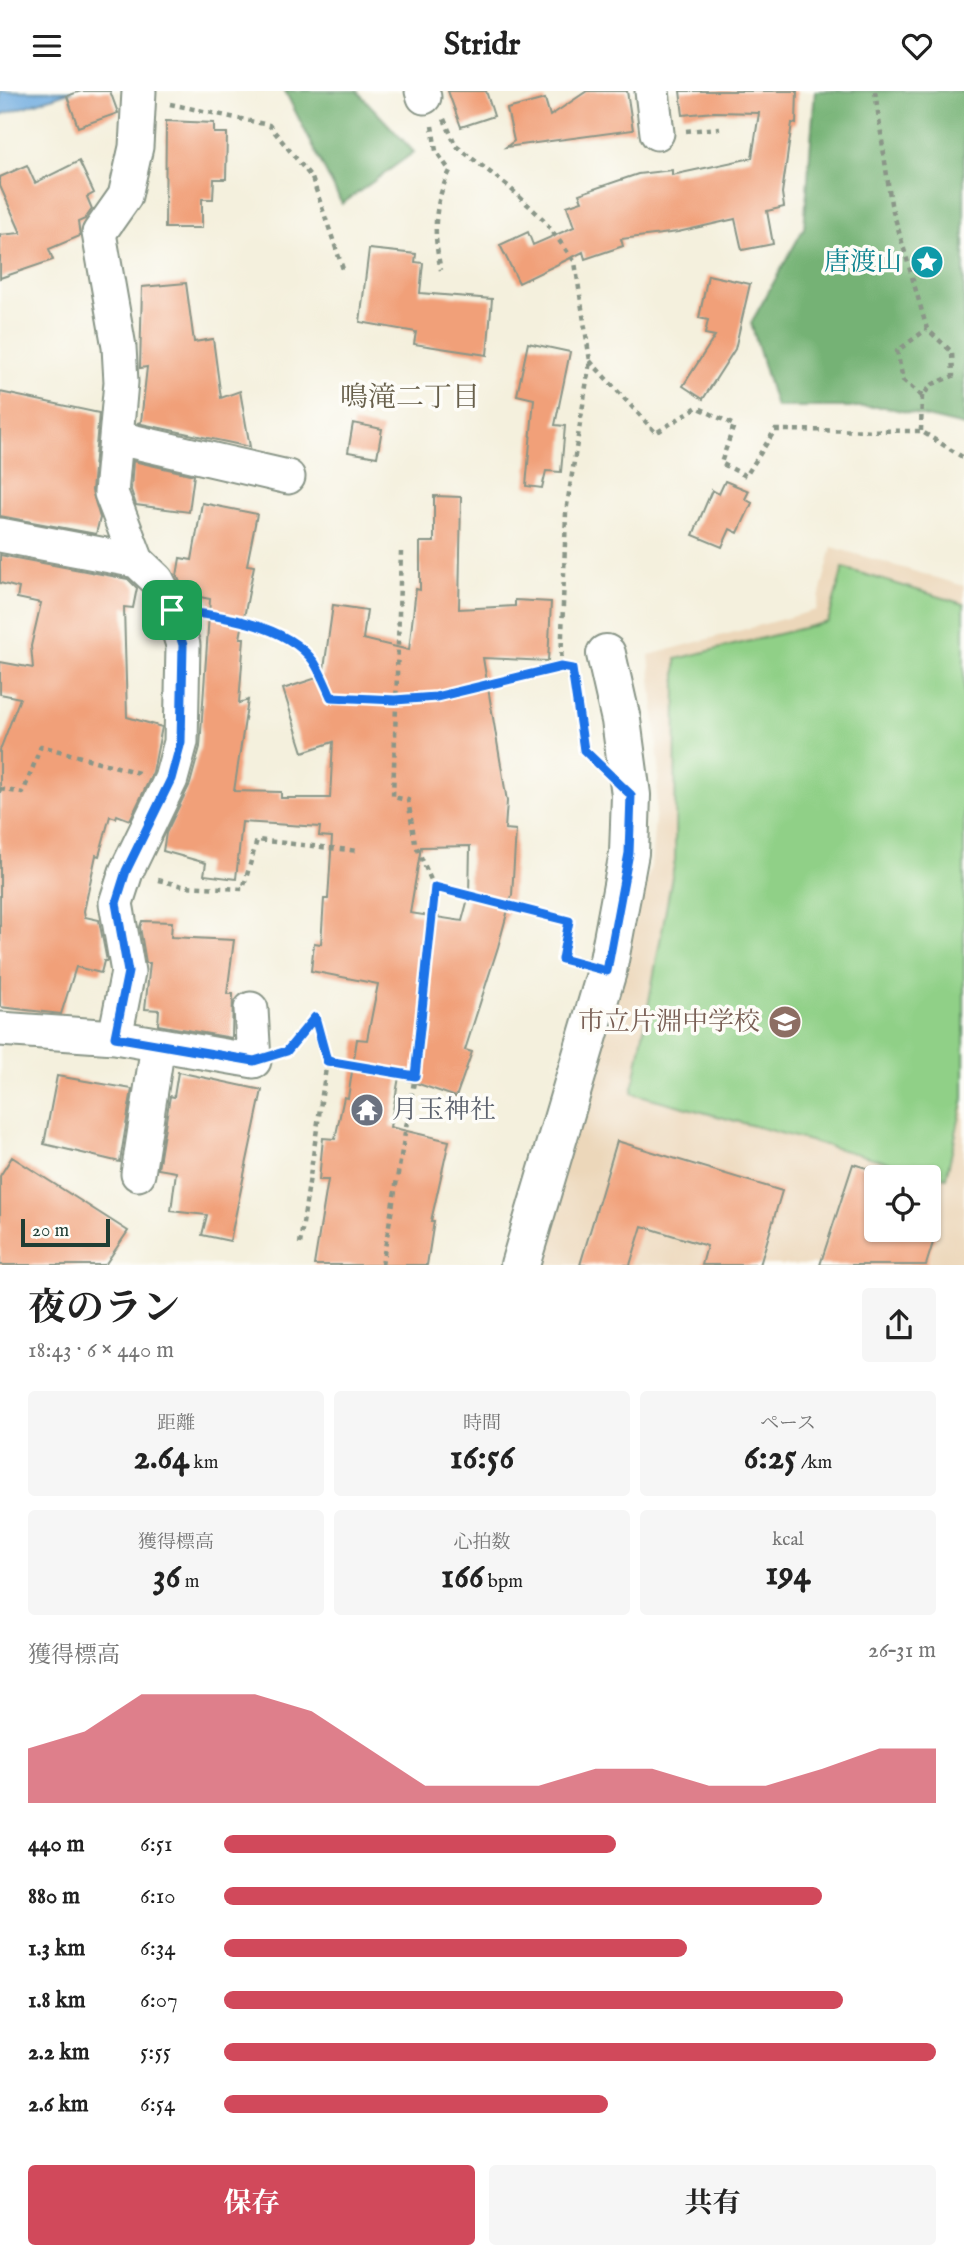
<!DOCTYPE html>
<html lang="ja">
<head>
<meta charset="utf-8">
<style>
  :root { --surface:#fff; --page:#f6f6f6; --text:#222; --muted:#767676; --accent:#d1495b }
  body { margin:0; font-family:"IM FELL English","Noto Serif JP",serif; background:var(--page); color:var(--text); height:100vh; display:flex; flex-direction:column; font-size:26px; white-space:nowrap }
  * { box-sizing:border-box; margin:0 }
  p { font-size:23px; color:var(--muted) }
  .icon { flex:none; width:38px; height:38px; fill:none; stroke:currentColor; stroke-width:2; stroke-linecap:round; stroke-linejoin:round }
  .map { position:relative; height:1174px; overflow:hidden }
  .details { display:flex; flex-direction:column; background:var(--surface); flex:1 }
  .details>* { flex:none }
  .fabs { position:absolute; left:864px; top:1074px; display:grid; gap:14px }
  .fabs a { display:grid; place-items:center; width:77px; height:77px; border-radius:7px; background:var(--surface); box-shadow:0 2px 5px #0004; font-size:35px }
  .scale { position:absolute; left:21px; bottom:18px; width:89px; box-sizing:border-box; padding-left:7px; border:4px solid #1f3d34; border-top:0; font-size:19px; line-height:24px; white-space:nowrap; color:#1f3d34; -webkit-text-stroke:5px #fdfcf7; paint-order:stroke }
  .pin { position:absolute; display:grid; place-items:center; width:60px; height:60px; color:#fff; margin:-30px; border-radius:14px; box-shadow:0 4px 10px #0006 }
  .round { display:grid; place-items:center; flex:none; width:74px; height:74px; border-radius:7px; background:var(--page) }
  .headline { display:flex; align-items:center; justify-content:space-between; height:119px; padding:0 28px }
  h1 { font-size:38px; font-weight:700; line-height:52px }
  .stats { display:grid; grid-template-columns:repeat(3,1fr); gap:10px; height:119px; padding:7px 28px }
  .stats div { display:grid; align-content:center; border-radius:7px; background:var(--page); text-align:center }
  .stats b { font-size:35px; font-weight:700 }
  .stats small { font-size:19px; font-weight:400 }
  .stats p { font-size:19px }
  .chart { height:196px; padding:14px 28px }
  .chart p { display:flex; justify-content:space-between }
  .chart svg { width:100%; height:126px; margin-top:7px; fill:var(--accent); opacity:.7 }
  .button { display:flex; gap:14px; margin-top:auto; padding:14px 28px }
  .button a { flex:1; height:80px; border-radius:7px; background:var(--accent); color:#fff; font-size:28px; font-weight:700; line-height:80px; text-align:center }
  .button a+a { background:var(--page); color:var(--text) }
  ul { padding:0 28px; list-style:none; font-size:23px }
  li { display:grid; grid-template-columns:112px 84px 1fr; align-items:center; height:52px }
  li i { height:18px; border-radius:9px; background:var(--accent) }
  header { display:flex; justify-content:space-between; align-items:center; height:91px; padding:0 28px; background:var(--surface); font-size:32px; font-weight:700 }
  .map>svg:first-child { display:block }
</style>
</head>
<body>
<header><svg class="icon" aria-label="menu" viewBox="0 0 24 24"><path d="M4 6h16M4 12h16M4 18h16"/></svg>Stridr<svg class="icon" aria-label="heart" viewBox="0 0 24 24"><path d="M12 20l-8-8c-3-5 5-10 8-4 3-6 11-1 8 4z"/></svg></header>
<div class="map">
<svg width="964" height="1174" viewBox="0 0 964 1174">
  <rect width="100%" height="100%" fill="#fdfcf7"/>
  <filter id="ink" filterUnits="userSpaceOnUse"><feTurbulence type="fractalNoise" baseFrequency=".0143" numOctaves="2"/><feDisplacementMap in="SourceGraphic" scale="14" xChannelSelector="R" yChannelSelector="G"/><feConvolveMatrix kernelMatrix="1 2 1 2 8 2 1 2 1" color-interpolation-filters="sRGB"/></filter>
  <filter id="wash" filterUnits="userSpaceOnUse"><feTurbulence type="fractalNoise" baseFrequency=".00686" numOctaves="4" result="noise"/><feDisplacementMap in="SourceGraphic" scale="28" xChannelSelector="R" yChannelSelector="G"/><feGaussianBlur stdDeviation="1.57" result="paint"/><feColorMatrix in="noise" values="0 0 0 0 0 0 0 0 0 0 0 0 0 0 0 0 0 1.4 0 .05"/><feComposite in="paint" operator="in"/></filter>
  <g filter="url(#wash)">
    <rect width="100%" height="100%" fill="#f4f0dd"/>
    <path fill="#ecd7ba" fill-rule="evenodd" d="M832,456L964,495V1174H535L651,775L659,677L649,564L816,519ZM877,1087H929V1139H877Z"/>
    <path fill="#90d087" stroke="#58865e" stroke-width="2" d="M843,477L964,513V1007L946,1087L632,1002L675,769L676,568L828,531Z"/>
    <path fill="#74b274" stroke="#4a7854" stroke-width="2" d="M285,0H357L414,61L342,113Z
      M815,0H964V335L885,316H776L751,232L804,137Z"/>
    <path fill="#6daadf" stroke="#46748a" stroke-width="2" d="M0,0H72L0,24Z"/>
    <g id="blocks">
      <path fill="#f1a079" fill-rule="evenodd" d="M81,0H110L118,22L78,36L67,5Z
        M448,0H486L494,25L461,36Z
        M587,0H627L633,39L506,56L514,50L507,18L545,8L550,25Z
        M680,0H797L796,33L792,32L782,102L784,116L767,120L773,153L742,159L735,128L678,141L621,148L623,155L585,168L583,161L519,192L500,154L528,141L533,154L574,136L567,115L582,110L579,103L638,83L672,79V84L752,67L759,22L714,21L683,24Z
        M166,30L214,32V42H227L226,88H214L213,108H202V137H165Z
        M79,70L94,102L87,106L92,118L85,128L78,131L80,145L49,158L53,169L0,187V144L21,142L0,95V86L27,74L35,92Z
        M369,158L416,163L415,171L423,172L420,202L492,208L487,264L414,253L416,241L360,231Z
        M708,184L750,193L735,258L703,308L683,295L715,245L705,243L708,229L699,227Z
        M186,192L194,251L213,248L221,307L240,300L250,356L137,332L141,331L147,276L140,277L142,196Z
        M528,252L570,261L555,334L565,335L561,381L546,380L542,397L526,395L534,308L517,304Z
        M0,301L99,322L92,400L100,427L96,443L0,425Z
        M353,332L382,338L377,366L348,361Z
        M133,370L194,384L189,421L136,414L131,399Z
        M725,390L749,400L745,408L752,412L738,442L730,438L722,456L693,444L712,399L719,403Z
        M434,405L461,406L459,518L515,515V509L551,511L548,570L483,567L507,710L505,738L516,739L512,804L498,856L465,959L472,961L456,1006L399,986L390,1036L449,1050L431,1130H434L427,1174H314L328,1089H319L323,1047L335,1048L344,1006L348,1007L357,948L367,949L378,893L311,880L314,852L321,853L324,808H328L332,746L319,745L320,736L242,731L236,788L204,784L206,772L163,760L166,742L190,693L200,656L210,508L186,503L177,485L180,467L192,469L202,412L257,423L247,474L254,475L240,547H244L239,612L248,609L234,700L281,701V707H330L333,651L303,661L283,598L323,585L333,514L367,519L363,548L409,559L416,498L420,499V451H434ZM470,755L469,804L462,830L410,822L421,756Z
        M0,464L128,488L137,497L133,517L124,516L127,626L162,636L153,681L130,729L117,724L116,727L110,725L99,765L96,764L84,820L85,826L99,829L107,870H104L101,882L76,876L61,923L0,916V659L20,607L0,603V571L33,577L31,555L41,512L17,507L19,497L0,492Z
        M142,830L172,831L171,846L234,849L227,903H233L232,947L158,934L159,919L145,918L150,872H146L140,836Z
        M178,981L262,999L230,1150L202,1144L207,1124L171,1120L176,1081L158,1078L170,1005L174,1006Z
        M57,985L132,998L120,1071L44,1053Z
        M617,1050L782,1100L760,1174H702L707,1155L642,1135L630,1174H580Z
        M12,1066L128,1140L105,1174H0V1085Z
        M853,1073L877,1080V1139H937L926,1174H820Z"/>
    </g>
  </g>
  <g filter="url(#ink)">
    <use href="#blocks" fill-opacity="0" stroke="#8a9688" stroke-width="2"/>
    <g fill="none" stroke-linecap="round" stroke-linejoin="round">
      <defs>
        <path id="minor" d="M422,0L424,6
          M652,0L657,42
          M118,347L288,386
          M0,444L137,470
          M0,938L115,946L254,970L251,918
          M115,946L128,881L116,812L126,781L171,688L181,651L183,554L172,519L157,489L137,470L111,402L121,291L119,256L99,142L125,105L136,56L139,0
          M138,1083L158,954"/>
        <path id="tertiary" d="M520,1174L607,880L629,762L631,704L621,629L606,563"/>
      </defs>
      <use href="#minor" stroke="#8a9688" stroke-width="37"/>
      <use href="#tertiary" stroke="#8a9688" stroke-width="42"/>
      <path stroke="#8a9688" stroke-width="4.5" stroke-dasharray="5 5" stroke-linecap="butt" d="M875,0L891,113L927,238L952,261L953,285L933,293L922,305L921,340
        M170,13L269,34L312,87L344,181
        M444,28L456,55L508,95L543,128L575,171L590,270L566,421L561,575L572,578L584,659L590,665
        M432,35L436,60L450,80C433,113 433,144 441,179
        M686,40L720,37
        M590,270L656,342L697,316L734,334L721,372L746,385L775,339L921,340L964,367
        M922,305L903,289L897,260L927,238
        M205,523C240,527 292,540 314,571C321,582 326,595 331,606L395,609L436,606L561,575
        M0,698L23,702L41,655L139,682
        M158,789L183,795L243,798L257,749L358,760
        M434,796L569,829L562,868L575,872
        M285,961L315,927L327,970L300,1153
        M327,970L415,985
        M382,1174L415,985L434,796L415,752L408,709L393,706L401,461"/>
      <use href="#minor" stroke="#fff" stroke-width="33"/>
      <use href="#tertiary" stroke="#fff" stroke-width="38"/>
    </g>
  </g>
  <g fill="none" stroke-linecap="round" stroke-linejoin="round" filter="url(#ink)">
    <defs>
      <path id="route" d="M172,519C216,524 286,532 314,571C321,582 326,595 331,606L395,609L436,606L561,576L572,578L584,659L631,704L629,762L607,880L562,868L569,830L435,796L415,985L327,970L315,926L287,960L254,970L115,946L128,881L116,812L126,780L171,688L181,651L183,554Z"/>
    </defs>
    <use href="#route" stroke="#fff" stroke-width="14"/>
    <use href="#route" stroke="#1a73e8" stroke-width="9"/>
  </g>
  <defs>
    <symbol id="sight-disc" viewBox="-11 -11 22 22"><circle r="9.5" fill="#0f9aa8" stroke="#fdfcf7"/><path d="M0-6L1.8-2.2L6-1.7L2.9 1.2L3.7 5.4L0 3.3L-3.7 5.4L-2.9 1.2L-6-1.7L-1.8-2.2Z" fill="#fff"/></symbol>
    <symbol id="school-disc" viewBox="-11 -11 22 22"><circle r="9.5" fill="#8d6e63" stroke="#fdfcf7"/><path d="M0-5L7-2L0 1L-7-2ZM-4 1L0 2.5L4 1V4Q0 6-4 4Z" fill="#fff"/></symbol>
    <symbol id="temple-disc" viewBox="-11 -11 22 22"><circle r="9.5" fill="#6b7280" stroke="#fdfcf7"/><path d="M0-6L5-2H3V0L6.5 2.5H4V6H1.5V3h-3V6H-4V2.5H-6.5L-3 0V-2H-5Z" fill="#fff"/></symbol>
  </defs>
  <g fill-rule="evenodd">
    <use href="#sight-disc" x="908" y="152" width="38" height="38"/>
    <use href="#school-disc" x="766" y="912" width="38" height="38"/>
    <use href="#temple-disc" x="348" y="1000" width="38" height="38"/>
  </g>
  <g text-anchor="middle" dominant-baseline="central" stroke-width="7" stroke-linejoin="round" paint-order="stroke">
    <g font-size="26" fill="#0d838f" stroke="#fdfcf7" text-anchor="end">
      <text x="902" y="171">唐渡山</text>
    </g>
    <g font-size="26" fill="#785e54" stroke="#fdfcf7" text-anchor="end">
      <text x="760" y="931">市立片淵中学校</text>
    </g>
    <g font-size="26" fill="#5b616d" stroke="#fdfcf7" text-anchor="start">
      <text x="392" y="1019">月玉神社</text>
    </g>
    <g font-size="28" fill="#68604c" stroke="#fdfcf7">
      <text x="410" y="307">鳴滝二丁目</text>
    </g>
  </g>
</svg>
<div class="fabs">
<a><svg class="icon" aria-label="locate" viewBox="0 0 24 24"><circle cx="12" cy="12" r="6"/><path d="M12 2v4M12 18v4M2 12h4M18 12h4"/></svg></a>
</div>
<div class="scale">20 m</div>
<div class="pin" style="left:172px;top:519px;background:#1e9e55"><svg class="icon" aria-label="arrive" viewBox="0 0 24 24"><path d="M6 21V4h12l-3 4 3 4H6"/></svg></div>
</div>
<section class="details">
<div class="headline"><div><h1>夜のラン</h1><p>18:43 · 6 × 440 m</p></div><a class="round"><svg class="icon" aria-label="share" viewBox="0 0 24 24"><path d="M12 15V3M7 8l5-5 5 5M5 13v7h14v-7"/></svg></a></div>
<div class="stats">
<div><p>距離</p><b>2.64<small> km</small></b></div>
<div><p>時間</p><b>16:56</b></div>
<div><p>ペース</p><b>6:25<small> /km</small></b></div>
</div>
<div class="stats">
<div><p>獲得標高</p><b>36<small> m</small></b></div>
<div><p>心拍数</p><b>166<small> bpm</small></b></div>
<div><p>kcal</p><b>194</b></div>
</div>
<div class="chart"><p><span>獲得標高</span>26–31 m</p>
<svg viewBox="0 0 160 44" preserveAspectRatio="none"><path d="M0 44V25L10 19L20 6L30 6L40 6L50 12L60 25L70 38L80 38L90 38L100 32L110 32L120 38L130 38L140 32L150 25L160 25V44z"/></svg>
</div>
<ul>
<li><b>440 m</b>6:51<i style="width:55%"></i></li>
<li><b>880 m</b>6:10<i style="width:84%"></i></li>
<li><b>1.3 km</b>6:34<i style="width:65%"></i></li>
<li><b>1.8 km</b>6:07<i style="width:87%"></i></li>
<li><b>2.2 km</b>5:55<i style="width:100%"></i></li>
<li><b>2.6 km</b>6:54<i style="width:54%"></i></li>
</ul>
<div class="button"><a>保存</a><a>共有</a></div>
</section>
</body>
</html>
